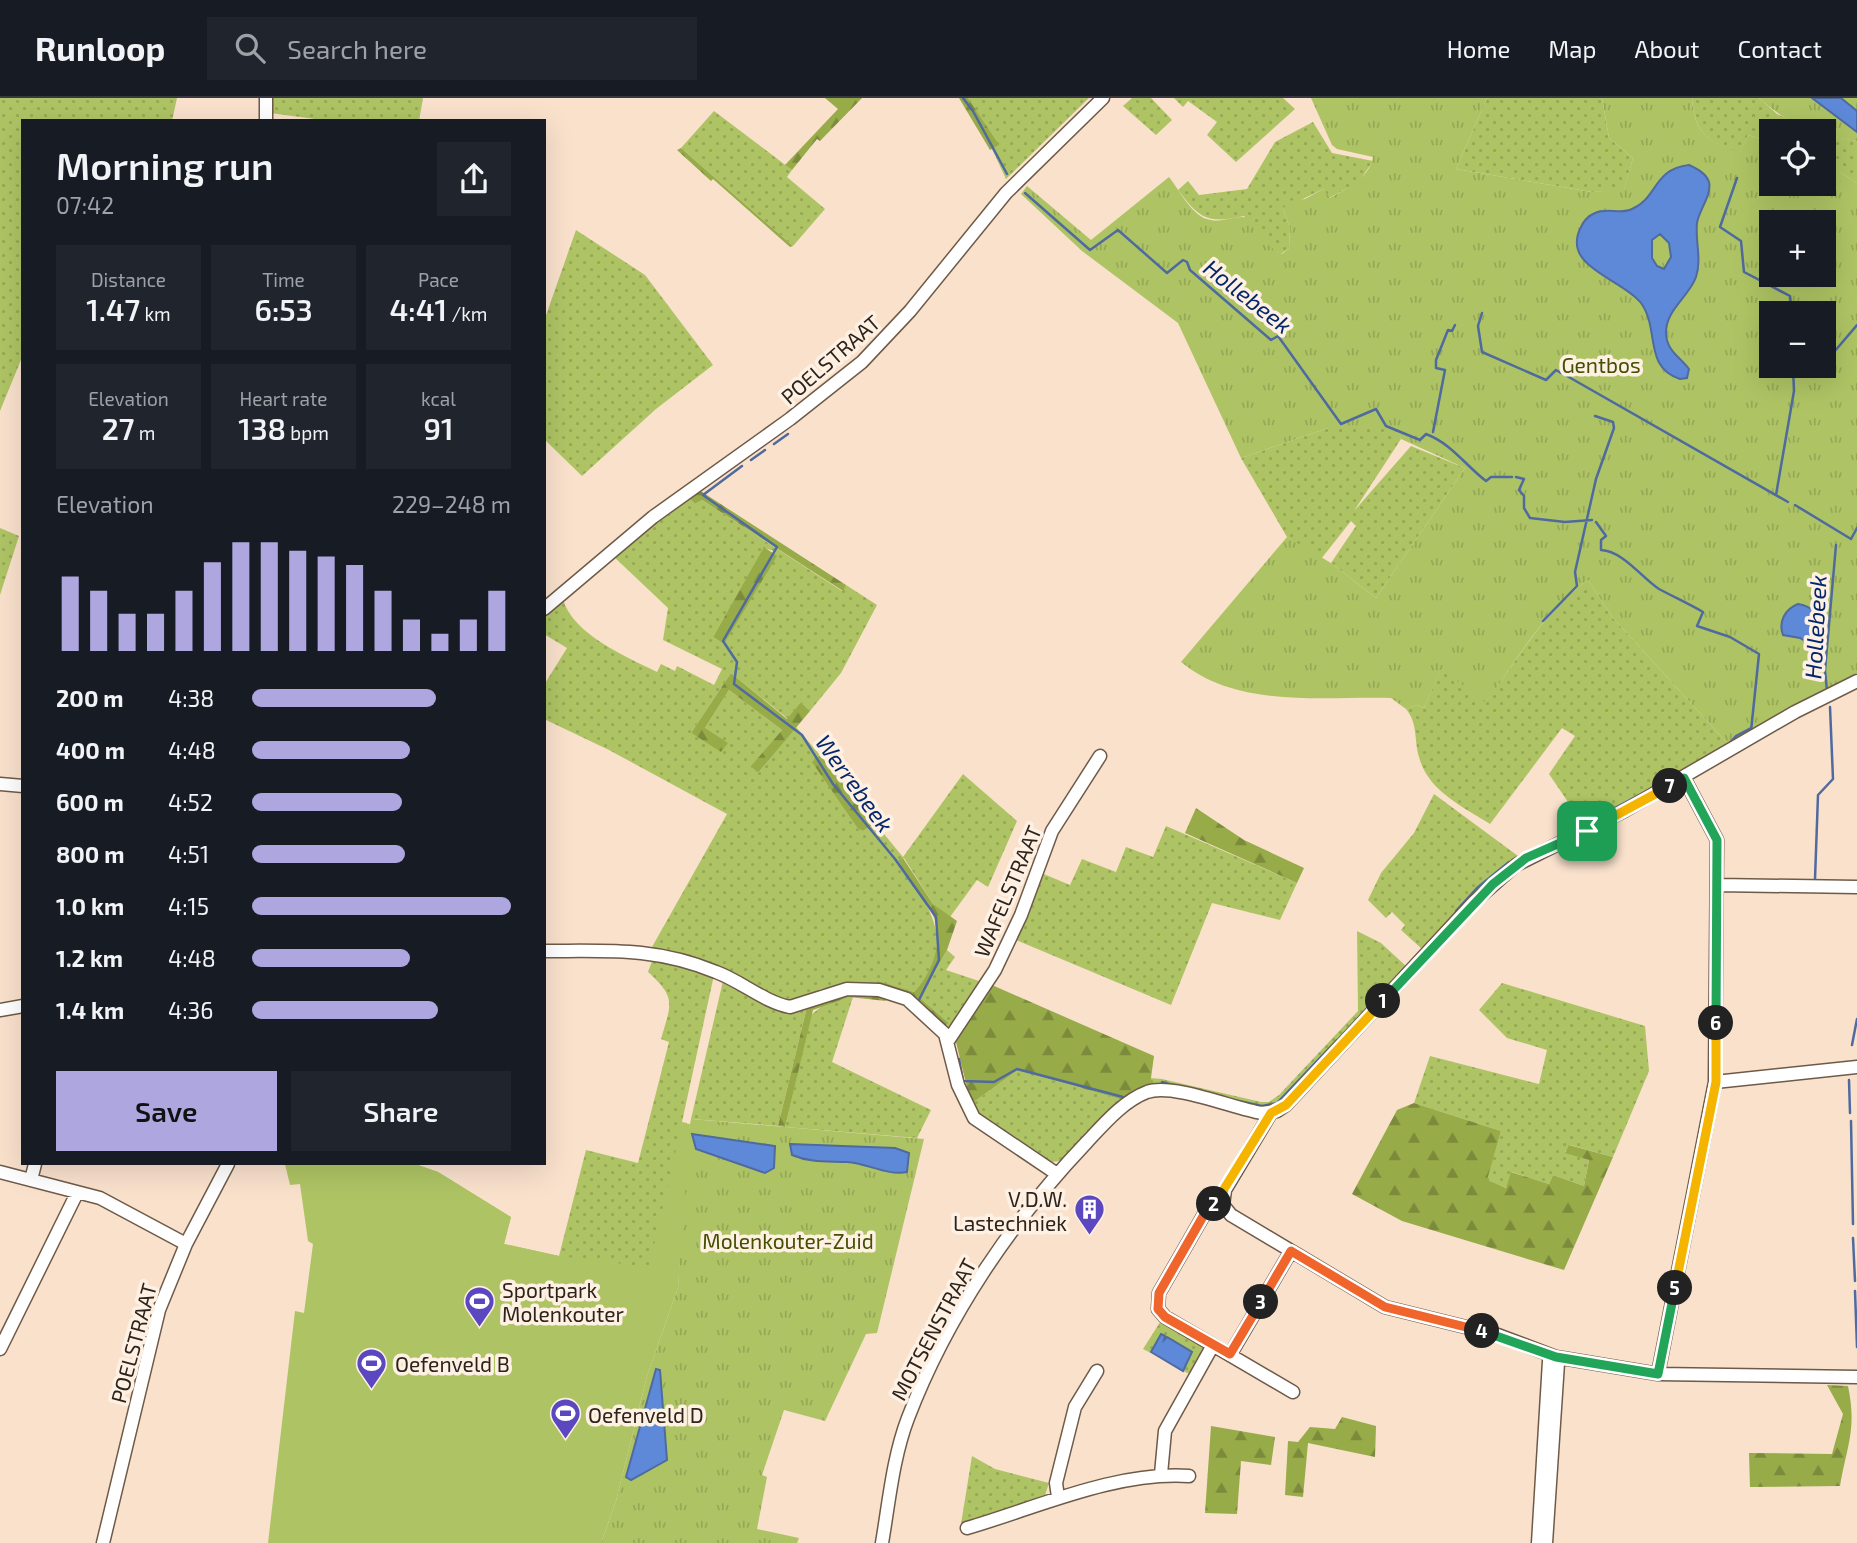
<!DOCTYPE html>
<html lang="en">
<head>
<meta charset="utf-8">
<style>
  :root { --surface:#171b24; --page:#20242c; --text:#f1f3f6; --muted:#9ea1a6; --line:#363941; --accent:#aea6de }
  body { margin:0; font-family:"Exo 2",sans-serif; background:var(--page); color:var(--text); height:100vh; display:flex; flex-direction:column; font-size:26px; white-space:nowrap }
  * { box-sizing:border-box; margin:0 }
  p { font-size:23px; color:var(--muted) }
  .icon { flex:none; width:38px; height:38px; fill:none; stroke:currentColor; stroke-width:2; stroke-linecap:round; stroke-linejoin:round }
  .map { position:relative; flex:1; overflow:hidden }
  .details { position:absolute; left:21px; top:21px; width:525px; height:1046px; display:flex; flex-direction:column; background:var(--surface); border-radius:0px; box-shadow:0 7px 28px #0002 }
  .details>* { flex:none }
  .controls { position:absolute; left:1759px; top:21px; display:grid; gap:14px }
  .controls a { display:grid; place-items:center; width:77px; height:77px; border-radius:0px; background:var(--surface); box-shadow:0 7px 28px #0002; font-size:35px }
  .pin { position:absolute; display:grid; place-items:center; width:60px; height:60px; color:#fff; margin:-30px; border-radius:14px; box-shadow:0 4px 10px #0006 }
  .km { position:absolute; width:35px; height:35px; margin:-18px; border-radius:50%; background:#222; color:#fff; font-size:19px; line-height:35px; text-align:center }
  .round { display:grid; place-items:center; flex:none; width:74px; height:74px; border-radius:0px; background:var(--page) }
  .head { display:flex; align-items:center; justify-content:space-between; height:119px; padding:0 35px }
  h1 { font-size:38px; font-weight:600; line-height:52px }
  .figures { display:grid; grid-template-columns:repeat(3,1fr); gap:10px; height:119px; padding:7px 35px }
  .figures div { display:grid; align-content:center; border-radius:0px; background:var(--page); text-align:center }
  .figures b { font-size:30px; font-weight:600 }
  .figures small { font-size:19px; font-weight:400 }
  .figures p { font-size:19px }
  .chart { height:196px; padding:14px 35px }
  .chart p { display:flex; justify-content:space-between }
  .chart svg { width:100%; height:126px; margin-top:7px; stroke:var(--accent); stroke-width:6 }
  .primary-button { display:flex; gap:14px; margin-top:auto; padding:14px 35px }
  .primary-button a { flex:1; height:80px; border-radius:0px; background:var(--accent); color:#111; font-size:28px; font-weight:600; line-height:80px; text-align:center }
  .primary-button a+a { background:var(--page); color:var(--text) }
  ul { padding:0 35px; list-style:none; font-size:23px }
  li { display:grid; grid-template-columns:112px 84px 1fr; align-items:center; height:52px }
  li i { height:18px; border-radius:9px; background:var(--accent) }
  header { display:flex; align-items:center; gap:42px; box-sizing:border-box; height:98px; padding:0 35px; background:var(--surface); border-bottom:2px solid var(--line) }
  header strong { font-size:33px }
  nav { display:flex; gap:38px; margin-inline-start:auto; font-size:24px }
  .search { width:490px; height:63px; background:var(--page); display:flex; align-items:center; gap:18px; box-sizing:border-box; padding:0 24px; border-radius:0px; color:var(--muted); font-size:26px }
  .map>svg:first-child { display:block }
</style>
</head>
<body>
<header>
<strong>Runloop</strong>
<div class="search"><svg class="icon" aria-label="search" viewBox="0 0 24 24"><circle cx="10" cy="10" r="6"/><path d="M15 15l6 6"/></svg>Search here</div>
<nav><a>Home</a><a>Map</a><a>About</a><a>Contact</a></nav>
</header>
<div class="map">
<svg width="1857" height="1445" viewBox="0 0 1857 1445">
  <defs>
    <pattern id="grass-dots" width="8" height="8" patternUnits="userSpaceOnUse" patternTransform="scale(1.75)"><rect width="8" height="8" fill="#aec464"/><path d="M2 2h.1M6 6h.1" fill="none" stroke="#96a856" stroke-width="1.8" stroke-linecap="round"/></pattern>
    <pattern id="forest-firs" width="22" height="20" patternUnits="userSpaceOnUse" patternTransform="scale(1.75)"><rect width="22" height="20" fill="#97ab48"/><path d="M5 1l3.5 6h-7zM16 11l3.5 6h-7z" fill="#7b8b3b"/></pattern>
    <pattern id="park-tufts" width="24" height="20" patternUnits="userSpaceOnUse" patternTransform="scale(1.75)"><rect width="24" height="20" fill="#aec464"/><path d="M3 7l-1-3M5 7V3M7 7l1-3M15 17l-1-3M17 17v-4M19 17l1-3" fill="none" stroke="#96a856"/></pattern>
  </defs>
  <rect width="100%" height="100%" fill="#f9e1cc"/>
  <path fill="url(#grass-dots)" fill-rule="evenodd" d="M0,0H177L172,23H23V257L0,313Z
    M270,0H423L419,23H330L270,15Z
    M968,0H1089L1006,81L992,51L998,47Z
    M1132,0H1151L1172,22L1156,37L1123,8Z
    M1174,0H1283L1295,11L1236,64L1207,37L1217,24L1188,3L1183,9Z
    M1487,0H1602L1609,40L1633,60L1624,92L1592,94L1456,71Z
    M1692,0H1759L1777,16L1815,33H1771V45L1748,37L1740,55C1707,43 1695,37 1692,0Z
    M714,13L792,72L787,79L825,111L793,148L681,50Z
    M1313,24L1332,55L1373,63L1359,84L1329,100L1323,91L1283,111L1290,130L1289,150L1281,156L1267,148L1244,118C1207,126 1200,121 1178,92L1188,83L1199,97L1247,91L1275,44Z
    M1824,37L1857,43V85L1824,64Z
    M576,132L645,177L713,267L656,311L582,378L544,341V223Z
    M1328,330H1399L1401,341L1354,413L1411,348L1465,370L1376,500L1331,465L1356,428L1351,423L1321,461L1287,439L1241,360Z
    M688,399L695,406L702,402L842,493L846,487L877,507L841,575L810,613L801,604L788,621L731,575L691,635L722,654L705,630L729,592L782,632L752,668L758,675L796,629L820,657L813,664L858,731L863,733L875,725L903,759L963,676L1017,723L988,789L977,782L950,819L933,806L904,760L898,762C928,807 960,845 914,894L896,889L852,887L820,891L809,900L790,905L697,862L652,849L727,716L609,652L544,621V587L567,550L544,536V516L563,501C572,536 627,559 657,574L661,566L675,573L677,568L714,587L722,571L663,542L668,510L612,457ZM764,450L774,453L724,546L713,539Z
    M0,430L19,438L0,497Z
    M1588,482L1613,520L1729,647L1583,726L1549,676L1575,638L1562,630L1490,726C1462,708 1428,693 1419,659C1414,642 1418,625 1406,611L1417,607L1424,610L1441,570L1486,604C1517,562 1545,512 1588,482Z
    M1434,696L1518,758L1479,790L1422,851L1401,832L1405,827L1392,814L1386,820L1368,802L1381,775L1414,735Z
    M1166,728L1297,785L1280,822L1212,805L1171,907L1016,842L1039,774L1070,787L1082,761L1116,774L1126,749L1153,759Z
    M1357,833L1381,845L1407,869L1294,992L1275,1008L1263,1010L1164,986L1150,987V980L1162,981L1261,1004H1269L1279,997L1358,913Z
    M947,852L955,859L946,872L982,884L950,929L945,928L949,925L920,900Z
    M654,858L714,877L682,1024L687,1025L675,1185L455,1161L415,1066L438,1074L511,1119L504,1146L559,1158L586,1052L638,1065L669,944L661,941C671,906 677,900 648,874Z
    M723,883L807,909L778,1028L691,1021Z
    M1502,885L1645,928L1649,973L1613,1059L1570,1047L1565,1054L1589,1062L1584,1088L1553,1077L1549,1086L1512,1074L1507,1090L1486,1083L1501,1033L1414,1005L1430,958L1539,986L1547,952L1507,940L1479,912Z
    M849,899H853L832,964L931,1012L917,1040L785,1029L811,917L822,908Z
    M1018,972L1123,1002L1063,1063L1050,1064L981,1021L971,1006Z
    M1162,1221L1203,1246L1205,1254L1192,1277L1183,1273L1192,1254L1166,1239L1164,1242L1162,1236L1151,1255L1143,1251Z
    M972,1358L995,1371L1049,1385L1045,1397L961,1426Z"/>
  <path fill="url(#forest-firs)" d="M825,0H862L820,43L817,41L792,72L785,67L838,11Z
    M959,0H968L999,47L990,52Z
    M681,50L793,148L790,149L713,81L711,83L677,52Z
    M699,392L846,487L843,493L702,402L695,406L688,399Z
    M764,449L777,458L724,546L713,539Z
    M731,575L787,621L801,604L810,613L758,675L751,668L782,632L729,592L705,630L728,645L721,654L691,635Z
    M820,657L875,725L863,733L858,731L812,664Z
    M1196,710L1244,742L1304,770L1297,785L1185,735Z
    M903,760L933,806L957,823L947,852L920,900L949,925L945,928L876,889L877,883L914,894C933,874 946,840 931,813C921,795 907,781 898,762Z
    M992,887L1154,958L1150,987L1123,1002L1018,972L971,1006L956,944Z
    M853,894L885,899L886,903L849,899L813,912L785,1029L778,1028L807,909Z
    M1414,1005L1501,1033L1487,1082L1506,1090L1511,1074L1549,1086L1553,1077L1584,1088L1589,1062L1565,1055L1569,1047L1613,1059L1564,1172L1402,1123L1352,1096L1397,1012Z
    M1827,1287L1848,1288C1857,1331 1847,1347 1840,1388L1750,1389L1749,1355L1832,1356L1843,1316Z
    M1342,1319L1376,1328L1375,1359L1308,1345L1303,1399L1285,1397L1288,1343L1298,1344L1310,1329L1335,1331Z
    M1211,1328L1275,1339L1271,1367L1241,1363L1237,1416L1205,1415Z"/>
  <path fill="url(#park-tufts)" fill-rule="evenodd" d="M1311,0H1487L1456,71L1592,94L1624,91L1633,60L1609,40L1602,0H1692C1695,37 1707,43 1740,54L1748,37L1771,45V86H1824V64L1857,85V575L1729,647L1613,520L1588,482C1545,512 1516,562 1486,605L1441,571L1424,610L1417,607L1406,611L1391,600C1323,598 1238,611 1181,564L1287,439L1331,465L1376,500L1465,370L1401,341L1398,330H1328L1241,360L1178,225L1082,153L1021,96L1027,88L1091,142L1169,79C1180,93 1193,120 1211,122C1225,125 1242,113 1254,123C1268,135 1256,143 1282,156L1289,150L1290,130L1283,111L1288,103L1305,101L1323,91L1330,100C1347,90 1369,81 1373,59L1337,51L1332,47ZM1771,124H1824V177H1771ZM1771,215H1824V268H1771Z
    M1759,0H1857V43L1826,38L1824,33C1800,33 1776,15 1759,0Z
    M691,1021L924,1041L877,1235L866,1236L825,1323L784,1312L762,1377L767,1379L757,1431L799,1440L797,1445H601L616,1403L647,1278L678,1190L686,1046Z"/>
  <path fill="#aec464" d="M682,1025L690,1026L678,1190L647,1278L616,1403L601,1445H268L295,1213L304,1215L313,1146L308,1143L300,1086L290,1087L285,1066H415L438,1074L511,1119L504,1146L559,1158L649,1169Z"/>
  <path fill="#5e89d8" stroke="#4f6a9f" stroke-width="2" fill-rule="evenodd" d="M1812,0H1841L1857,13V34Z
    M1689,67C1697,71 1706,75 1709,84C1712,97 1699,112 1697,125C1695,143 1702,161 1696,179C1689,199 1665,212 1666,236C1667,253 1680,259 1689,271L1687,280L1680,281C1643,269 1660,231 1641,205C1623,181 1560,169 1581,129C1584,122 1588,118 1595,115C1608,109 1620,117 1632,111C1658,100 1653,71 1689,67ZM1660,136L1669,145L1671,159L1664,171L1657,168L1652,160V142Z
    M1798,506C1812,508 1821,518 1826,531L1820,541L1808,545L1800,540L1783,537C1778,524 1785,511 1798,506Z
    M692,1036L775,1048L774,1070L765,1075L696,1051Z
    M790,1046L895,1050L909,1055L907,1074C887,1078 867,1065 847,1064C827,1063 811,1065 792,1057Z
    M1161,1236L1165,1238L1164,1242L1167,1239L1192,1254L1183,1273L1151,1254Z
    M656,1271L660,1272L667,1362L631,1382L626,1379Z"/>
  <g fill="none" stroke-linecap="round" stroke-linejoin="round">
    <path stroke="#4f6a9f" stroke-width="2.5" d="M963,0L973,13L1007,76
      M1737,80L1720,129L1741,143L1744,174L1790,198L1792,215
      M1025,95L1090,152L1118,132L1167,175L1183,162L1187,164L1190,172L1271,242L1278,238L1341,326L1376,311L1386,328L1420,342L1426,336C1452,346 1465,367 1486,383L1491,379H1512
      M1482,215L1478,228L1482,254L1546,282L1556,272L1561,275
      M1824,261L1834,254L1857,227
      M1567,278L1788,404
      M1433,334L1445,272L1436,270V262L1448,232L1452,233L1455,227
      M774,346L788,336
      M751,362L765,352
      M742,368L703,397L777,449L723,543L737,564L734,586L802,637L833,686L895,761L936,819L939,862L918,904
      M1516,379L1524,381L1519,392L1524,398V410L1530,420L1565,424L1592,422
      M1776,397L1794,293L1793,269
      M1795,407L1851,441L1857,430
      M1596,424L1606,438L1601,442V452C1623,453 1642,480 1659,491C1674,499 1689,506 1703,514L1697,528L1730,539L1759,556L1751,633
      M1543,523L1577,488L1575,474L1596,381L1614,330L1613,324L1595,318
      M1827,593L1825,572L1836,447
      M1729,646L1736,638L1751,630
      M1596,720L1639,697
      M1815,781L1818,697L1833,681L1830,609
      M1456,813L1477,790L1509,764
      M928,912L945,927
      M1852,947L1857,921
      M959,961L963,983L994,984L1017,971L1123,999
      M1849,982L1850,1015
      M1162,984L1173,987
      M1234,1002L1262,1008L1277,1005L1337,942
      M1851,1023L1853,1126
      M1853,1140L1855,1183
      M1855,1193L1857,1249"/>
    <defs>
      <path id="minor" d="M266,0V23
        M544,511L653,419L790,321L862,264L910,213L1006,95L1103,0
        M0,686L23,688
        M1718,787L1857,789
        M544,853C608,853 655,849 716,874C741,883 764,904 790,909L847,891L879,892L907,901L945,936L958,987L974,1020L1057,1076
        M0,912L23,908
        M948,943L995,872L1021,817L1052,733L1100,658
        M1715,984L1857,969
        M1271,1015L1225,1092L1223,1107L1231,1117L1385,1209L1498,1237L1556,1259L1658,1276L1857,1279
        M0,1074L100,1100L186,1146
        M31,1082L35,1066
        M1222,1104L1209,1108L1159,1195L1158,1211L1165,1219L1293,1294
        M0,1251L77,1095
        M1230,1257L1291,1153
        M1658,1276L1715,984L1717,742L1684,680
        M1161,1376L1165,1333L1213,1247
        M1058,1399L1056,1385L1075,1309L1097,1273
        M967,1430C1036,1410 1116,1373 1189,1378
        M103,1445L159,1212L186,1146L228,1066
        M882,1445C889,1404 893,1359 908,1320C947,1218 1011,1124 1086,1045C1103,1027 1123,1003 1147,994C1173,985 1233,1010 1261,1015L1277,1013L1286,1007L1473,805L1516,767L1624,713L1795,614L1857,583
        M1538,1445L1549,1263L1556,1259
        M1546,1445L1558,1265L1556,1259"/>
    </defs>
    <use href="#minor" stroke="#6e5a48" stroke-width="15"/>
    <use href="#minor" stroke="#fff" stroke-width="12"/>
  </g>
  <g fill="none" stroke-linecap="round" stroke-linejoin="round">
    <defs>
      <path id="split-1" d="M1383,903L1493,786L1526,760L1587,733"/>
      <path id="split-2" d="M1214,1106L1222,1104L1224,1091L1271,1015L1286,1007L1383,903"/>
      <path id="split-3" d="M1214,1106L1209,1108L1159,1195L1158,1211L1165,1219L1230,1256L1261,1204"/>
      <path id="split-4" d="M1261,1204L1291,1153L1385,1209L1482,1233"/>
      <path id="split-5" d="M1482,1233L1556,1259L1658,1276L1675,1190"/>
      <path id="split-6" d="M1675,1190L1716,984V925"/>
      <path id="split-7" d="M1670,688L1684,680L1717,742L1716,925"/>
      <path id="split-8" d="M1587,733L1670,688"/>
    </defs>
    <use href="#split-1" stroke="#fff" stroke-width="14"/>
    <use href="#split-2" stroke="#fff" stroke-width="14"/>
    <use href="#split-3" stroke="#fff" stroke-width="14"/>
    <use href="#split-4" stroke="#fff" stroke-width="14"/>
    <use href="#split-5" stroke="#fff" stroke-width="14"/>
    <use href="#split-6" stroke="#fff" stroke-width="14"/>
    <use href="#split-7" stroke="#fff" stroke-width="14"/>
    <use href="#split-8" stroke="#fff" stroke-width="14"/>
    <use href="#split-1" stroke="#22a559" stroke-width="9"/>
    <use href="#split-2" stroke="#f5b400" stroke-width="9"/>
    <use href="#split-3" stroke="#f0652b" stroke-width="9"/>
    <use href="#split-4" stroke="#f0652b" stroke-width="9"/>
    <use href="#split-5" stroke="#22a559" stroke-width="9"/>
    <use href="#split-6" stroke="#f5b400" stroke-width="9"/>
    <use href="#split-7" stroke="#22a559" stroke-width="9"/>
    <use href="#split-8" stroke="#f5b400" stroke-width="9"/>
  </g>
  <defs>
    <symbol id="building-pin" viewBox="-11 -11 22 30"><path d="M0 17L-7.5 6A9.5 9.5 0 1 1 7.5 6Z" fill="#5b48c0" stroke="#fef0e3"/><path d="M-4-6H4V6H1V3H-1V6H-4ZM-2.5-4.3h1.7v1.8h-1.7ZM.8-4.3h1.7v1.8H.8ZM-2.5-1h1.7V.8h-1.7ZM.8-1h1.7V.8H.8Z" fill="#fff"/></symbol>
    <symbol id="stadium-pin" viewBox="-11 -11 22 30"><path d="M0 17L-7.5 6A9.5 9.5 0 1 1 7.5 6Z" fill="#5b48c0" stroke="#fef0e3"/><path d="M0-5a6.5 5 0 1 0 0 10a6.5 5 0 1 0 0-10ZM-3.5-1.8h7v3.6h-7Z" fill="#fff"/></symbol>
  </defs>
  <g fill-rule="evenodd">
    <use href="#building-pin" x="1072" y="1094" width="35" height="47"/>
    <use href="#stadium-pin" x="462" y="1186" width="35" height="47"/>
    <use href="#stadium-pin" x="354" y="1248" width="35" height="47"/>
    <use href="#stadium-pin" x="548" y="1298" width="35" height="47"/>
  </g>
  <g text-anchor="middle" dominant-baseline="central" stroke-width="7" stroke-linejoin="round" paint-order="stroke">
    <g font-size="21" fill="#2c231b" stroke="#fef0e3">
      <text transform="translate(830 261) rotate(-41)">POELSTRAAT</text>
      <text transform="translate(1007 793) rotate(-67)">WAFELSTRAAT</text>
      <text transform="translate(933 1231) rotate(-62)">MOTSENSTRAAT</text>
      <text transform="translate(133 1245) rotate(-75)">POELSTRAAT</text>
    </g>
    <g font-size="21" fill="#434f01" stroke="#fef0e3">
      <text x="1601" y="266">Gentbos</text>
      <text x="788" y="1142">Molenkouter-Zuid</text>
    </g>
    <g font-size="21" fill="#2c231b" stroke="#fef0e3" text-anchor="start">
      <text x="1067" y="1100" text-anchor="end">V.D.W.<tspan x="1067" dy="24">Lastechniek</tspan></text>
      <text x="502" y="1191">Sportpark<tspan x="502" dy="24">Molenkouter</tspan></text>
      <text x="395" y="1265">Oefenveld B</text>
      <text x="588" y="1316">Oefenveld D</text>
    </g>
    <g font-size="23" font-style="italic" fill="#04276c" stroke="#fef0e3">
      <text transform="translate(1248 198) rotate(38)">Hollebeek</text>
      <text transform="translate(1815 529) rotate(-87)">Hollebeek</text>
      <text transform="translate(855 685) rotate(54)">Werrebeek</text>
    </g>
  </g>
</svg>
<div class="controls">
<a><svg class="icon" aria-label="locate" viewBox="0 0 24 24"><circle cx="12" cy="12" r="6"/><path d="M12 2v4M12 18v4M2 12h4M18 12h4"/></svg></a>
<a>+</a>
<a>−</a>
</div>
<div class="pin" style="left:1587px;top:733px;background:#1e9e55"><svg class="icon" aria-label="arrive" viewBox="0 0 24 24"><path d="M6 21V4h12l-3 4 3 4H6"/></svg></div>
<b class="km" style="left:1383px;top:903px">1</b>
<b class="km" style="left:1214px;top:1106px">2</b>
<b class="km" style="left:1261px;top:1204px">3</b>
<b class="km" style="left:1482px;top:1233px">4</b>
<b class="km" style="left:1675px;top:1190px">5</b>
<b class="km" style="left:1716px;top:925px">6</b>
<b class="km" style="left:1670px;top:688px">7</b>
<section class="details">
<div class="head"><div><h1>Morning run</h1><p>07:42</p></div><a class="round"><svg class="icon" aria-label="share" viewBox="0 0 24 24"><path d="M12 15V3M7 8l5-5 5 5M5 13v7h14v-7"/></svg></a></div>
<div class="figures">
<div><p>Distance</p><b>1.47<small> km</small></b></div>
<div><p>Time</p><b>6:53</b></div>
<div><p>Pace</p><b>4:41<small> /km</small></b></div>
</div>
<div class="figures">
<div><p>Elevation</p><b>27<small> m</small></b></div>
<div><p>Heart rate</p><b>138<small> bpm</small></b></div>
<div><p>kcal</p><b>91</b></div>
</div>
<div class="chart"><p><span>Elevation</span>229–248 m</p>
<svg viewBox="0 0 160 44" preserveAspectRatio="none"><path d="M5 44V18M15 44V23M25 44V31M35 44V31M45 44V23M55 44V13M65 44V6M75 44V6M85 44V9M95 44V11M105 44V14M115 44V23M125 44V33M135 44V38M145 44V33M155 44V23"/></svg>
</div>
<ul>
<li><b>200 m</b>4:38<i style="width:71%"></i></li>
<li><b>400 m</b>4:48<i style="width:61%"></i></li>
<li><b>600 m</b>4:52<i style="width:58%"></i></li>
<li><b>800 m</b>4:51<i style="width:59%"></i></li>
<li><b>1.0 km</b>4:15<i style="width:100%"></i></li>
<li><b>1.2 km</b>4:48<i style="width:61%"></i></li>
<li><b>1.4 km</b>4:36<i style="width:72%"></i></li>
</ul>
<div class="primary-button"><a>Save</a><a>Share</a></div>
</section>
</div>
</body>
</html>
